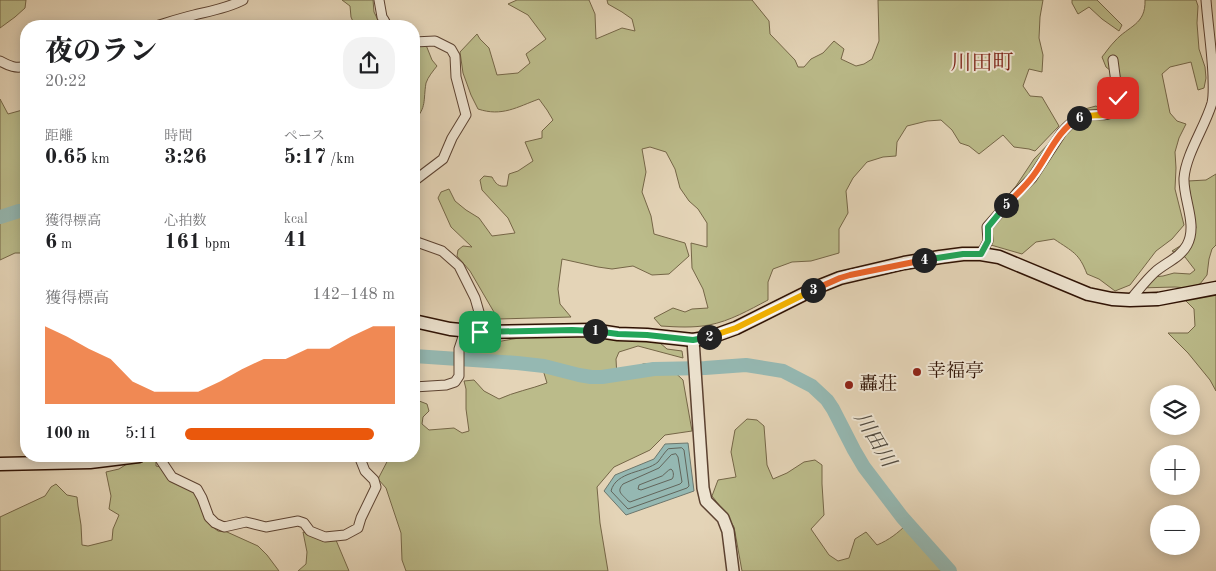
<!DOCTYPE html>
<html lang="ja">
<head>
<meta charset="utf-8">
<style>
  :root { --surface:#fff; --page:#f2f2f2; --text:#202124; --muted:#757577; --accent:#ea580c }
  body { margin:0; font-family:"Old Standard TT","Noto Serif JP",serif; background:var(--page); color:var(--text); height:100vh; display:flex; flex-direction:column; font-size:19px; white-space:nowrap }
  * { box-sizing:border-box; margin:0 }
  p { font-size:16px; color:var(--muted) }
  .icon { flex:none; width:28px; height:28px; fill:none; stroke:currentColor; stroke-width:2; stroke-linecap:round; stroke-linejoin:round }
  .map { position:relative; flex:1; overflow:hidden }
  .sheet { position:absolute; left:20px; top:20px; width:400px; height:442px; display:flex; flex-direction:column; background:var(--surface); border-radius:20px; box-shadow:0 2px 12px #0003 }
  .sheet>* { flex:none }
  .fabs { position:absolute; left:1150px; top:385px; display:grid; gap:10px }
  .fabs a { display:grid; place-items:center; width:50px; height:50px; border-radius:50%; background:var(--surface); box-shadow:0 2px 12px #0003; font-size:25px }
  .pin { position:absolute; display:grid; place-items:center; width:42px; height:42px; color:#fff; margin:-21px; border-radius:10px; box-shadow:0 2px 8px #0006 }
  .km { position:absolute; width:25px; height:25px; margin:-12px; border-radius:50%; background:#222; color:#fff; font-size:14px; line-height:25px; text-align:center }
  .round { display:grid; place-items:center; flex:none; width:52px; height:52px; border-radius:20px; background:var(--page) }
  .headline { display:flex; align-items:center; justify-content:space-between; height:85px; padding:0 25px }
  h1 { font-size:28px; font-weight:800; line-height:38px }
  .figures { display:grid; grid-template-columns:repeat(3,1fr); gap:8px; height:85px; padding:5px 25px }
  .figures div { display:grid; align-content:center }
  .figures b { font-size:21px; font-weight:800 }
  .figures small { font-size:14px; font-weight:400 }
  .figures p { font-size:14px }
  .chart { height:140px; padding:10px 25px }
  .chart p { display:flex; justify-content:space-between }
  .chart svg { width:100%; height:90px; margin-top:5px; fill:var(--accent); opacity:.7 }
  ul { padding:0 25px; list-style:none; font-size:16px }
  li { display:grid; grid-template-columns:80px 60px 1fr; align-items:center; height:38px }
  li i { height:12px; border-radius:6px; background:var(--accent) }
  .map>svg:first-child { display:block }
</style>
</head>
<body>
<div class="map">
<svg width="1216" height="571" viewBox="0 0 1216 571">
  <rect width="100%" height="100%" fill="#e4d4b7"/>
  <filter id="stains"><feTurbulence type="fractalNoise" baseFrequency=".004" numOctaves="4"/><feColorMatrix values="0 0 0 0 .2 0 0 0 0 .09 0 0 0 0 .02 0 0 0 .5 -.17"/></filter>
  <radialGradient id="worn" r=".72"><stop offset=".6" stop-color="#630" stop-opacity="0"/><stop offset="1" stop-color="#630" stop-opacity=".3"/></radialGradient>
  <path fill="#bbbb8a" stroke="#756647" d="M0,0H26L25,8L15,17L0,28Z
    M342,0H373L374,12L381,26H355L351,17L350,6Z
    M517,0H589L595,14L596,39L622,28L635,31L632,19L622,12L608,4L607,0H752L769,21L770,34L795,60L798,67H804L811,59L823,53L834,41L844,49L841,59L856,66L864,64L872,59L879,41L878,0H1043L1040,17L1039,38L1043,55L1042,72L1029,69L1023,86L1030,96L1042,97L1059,126L1035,151L1029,149L1014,147L1003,135L979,154L969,146L960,143L952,130L941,120L927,121L907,126L897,142L896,156L883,157L867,162L853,178L846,191L848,213L839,229V253L811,261L792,262L773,269L768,282V300C749,310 730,321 709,325C693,328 677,327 661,326L654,318L673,308L685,312L692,309L708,308L703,289L692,268L691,243L707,247V223L698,209L689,201L680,188L675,169L666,152L650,147L642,149L646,172L642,192L651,216L654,234L685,243L689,256L669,274L652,275L633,266L612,269L598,267L562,259L558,289L560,304L571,317L498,319L470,271L457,256L458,250L463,246L472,247L451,227L438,198L441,192L449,189L455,201L466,210L479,218L492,236L515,233L508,218L482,190L480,180L484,176L492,177C496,184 498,187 507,186L509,174L518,171L533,161L525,142L542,138V131L553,120L547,110L539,99C517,107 502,117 478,109L471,95L463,73L460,52L477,34L480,39L489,48L497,75L518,73L530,63L526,54L546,39L528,15L508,4Z
    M1072,0H1097L1122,25L1119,31L1102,19L1089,7L1078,14L1072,3Z
    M1145,0H1196L1198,6L1197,23L1199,49L1205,67L1206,78L1204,88L1198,90L1191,62L1170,67L1162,74L1170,113L1177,121L1186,124L1179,138L1175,152L1176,168L1175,189L1184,225L1172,239L1156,251L1130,285L1115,291L1099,279L1087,274C1079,253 1073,252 1054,239L1036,242L1022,254L984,243L991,222L1005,199L1016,186L1034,159L1081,110L1096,106L1110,114L1117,111L1116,75L1106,67L1102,57C1106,52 1110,46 1115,41C1128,26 1146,25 1145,0Z
    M414,39L424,40L432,60L437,66C433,71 428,77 426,83C423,101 427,107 414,121V130Z
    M0,99L8,114L26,109V253H15L0,260Z
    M1216,174V245L1212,249L1209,259L1207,275L1200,284L1187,288L1175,287L1138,288L1143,278L1163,276L1174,273L1190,274L1195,270L1185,257L1172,251L1180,246L1196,228L1188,181L1206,180Z
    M1216,294V391L1210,380L1188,353L1168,333H1188L1195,326L1194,309L1184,299Z
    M542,334H575L659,342L667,349L682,351L683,358L638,346L619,352L616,359L617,378L643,364L657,363L666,364L683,380L692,431L665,435L650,450L614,467L597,487L600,523L608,571H406L402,560L401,533L386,488L378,479L390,456H414V432L416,430L414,425V399L427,404L429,411L423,417L422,424L429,430L454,428L462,433L469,431L466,409V389L464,381L474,380L484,391L499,399C514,392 531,389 547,383L540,360L462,354L469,338L496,342Z
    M747,419L757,420L764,426L767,465L773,479L787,473L804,462L815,460L822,465V484L824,515L811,529L829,555L838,561L849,558L855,539L866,532L877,545C889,540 898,533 907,524L945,571H742L734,527L723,510L712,496L718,480L736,477L731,452L735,430Z
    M156,461V466L161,467L193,490L209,524L218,531L227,532L258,546L267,555L279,571H0V517L45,496L51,487L56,484L67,495L77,497L78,506L81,525L82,545L88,546L112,540L113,529L119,515L109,509L111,496L106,472L119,469L130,462Z
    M303,532L319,536L333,533L349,571H298L306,564L307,552Z"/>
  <path fill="#95b8b2" stroke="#6c766c" d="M688,443L694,491L626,515L604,491L615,475L654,459L665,444Z"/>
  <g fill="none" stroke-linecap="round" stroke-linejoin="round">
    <path stroke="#62655b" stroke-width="1" d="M682,448L684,450L689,486L687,488L628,509L611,491C616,471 645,473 658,462C661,458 664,453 668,449Z
      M676,454L678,457L682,482L680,484L630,502L628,501C622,494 616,492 623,484L659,468L671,455Z
      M669,470L671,469C674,471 674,477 672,479L641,490L638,489L639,485L662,476Z"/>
    <path stroke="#95b8b2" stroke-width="14" d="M0,217L19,211H26
      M414,356L517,363L544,366L579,375L591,377H602L654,369L705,368L746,365L783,371L812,386L827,400L833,409L854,450L864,467L902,517L950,571"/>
    <defs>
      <path id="minor" d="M379,0L382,17L384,20L387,26
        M156,26C169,22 181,18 194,15C211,11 228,8 243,0
        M414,42L435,41L451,49L455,56L456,77L466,115L452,138L443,159L414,181
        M0,61C9,66 16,69 26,66
        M414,241L442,251L459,266L475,298L479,312L481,332
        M981,254L988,241L987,227L1018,192L1032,178L1062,132C1069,124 1078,116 1089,115C1099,114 1108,117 1117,110L1118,98L1113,60
        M1130,300C1138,291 1146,280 1155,272C1165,263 1180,258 1187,245C1198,225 1183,199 1184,178C1186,154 1205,127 1212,103C1214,94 1213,85 1213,76C1212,51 1208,25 1206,0
        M414,387L446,385L455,382L459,376V349L465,331
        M158,456L172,477L197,489L202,498L209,517L215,523L224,527L246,522L266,527L298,521L304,523L310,531L325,537L345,535L358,528L361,518L376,487L374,480L365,471L359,456"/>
      <path id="tertiary" d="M693,340L703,488L706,501L723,518L728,531L733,571"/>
      <path id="secondary" d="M414,321L450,329L481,332L592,330L618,334L647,335L693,340L711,337L736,328L820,286L840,278L904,263L940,257L963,254H981L999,257L1088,294L1112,299L1130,300L1158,299L1216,288
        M0,464L90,462L139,456"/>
    </defs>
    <use href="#minor" stroke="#5c4231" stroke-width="11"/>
    <use href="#tertiary" stroke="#5c4231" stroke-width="14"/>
    <use href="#secondary" stroke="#2f1204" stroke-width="15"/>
    <use href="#minor" stroke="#ede3d0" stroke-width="9"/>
    <use href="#tertiary" stroke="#ede3d0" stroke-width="11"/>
    <use href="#secondary" stroke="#ede3d0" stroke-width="12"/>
  </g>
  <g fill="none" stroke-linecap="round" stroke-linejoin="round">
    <defs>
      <path id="split-1" d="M480,332L572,330L595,331"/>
      <path id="split-2" d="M595,331L618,334L647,335L693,340L709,337"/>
      <path id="split-3" d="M709,337L736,328L813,290"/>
      <path id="split-4" d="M813,290L840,278L850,275L924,260"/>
      <path id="split-5" d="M924,260L963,254H981L988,241V227L1006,205"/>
      <path id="split-6" d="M1006,205C1015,196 1025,187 1033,176C1047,158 1058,129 1079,118"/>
      <path id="split-7" d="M1079,118C1091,113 1106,118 1117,110L1118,98"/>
    </defs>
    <use href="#split-1" stroke="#fff" stroke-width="10"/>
    <use href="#split-2" stroke="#fff" stroke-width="10"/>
    <use href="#split-3" stroke="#fff" stroke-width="10"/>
    <use href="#split-4" stroke="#fff" stroke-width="10"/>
    <use href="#split-5" stroke="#fff" stroke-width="10"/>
    <use href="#split-6" stroke="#fff" stroke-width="10"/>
    <use href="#split-7" stroke="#fff" stroke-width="10"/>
    <use href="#split-1" stroke="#22a559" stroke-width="6"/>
    <use href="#split-2" stroke="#22a559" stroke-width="6"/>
    <use href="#split-3" stroke="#f5b400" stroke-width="6"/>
    <use href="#split-4" stroke="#f0652b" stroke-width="6"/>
    <use href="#split-5" stroke="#22a559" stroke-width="6"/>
    <use href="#split-6" stroke="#f0652b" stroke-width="6"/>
    <use href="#split-7" stroke="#f5b400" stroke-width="6"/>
  </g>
  <g fill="#8f2418" stroke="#ede3d0" stroke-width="2">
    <circle cx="917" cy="372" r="5"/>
    <circle cx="849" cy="385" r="5"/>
  </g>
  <g text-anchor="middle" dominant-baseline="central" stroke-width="4" stroke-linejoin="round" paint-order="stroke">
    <g font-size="19" fill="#2f1204" stroke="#ede3d0" text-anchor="start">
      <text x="927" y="372">幸福亭</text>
      <text x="859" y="385">轟荘</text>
    </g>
    <g font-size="20" font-style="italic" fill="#534c41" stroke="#ede3d0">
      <text transform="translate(874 440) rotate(59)">川田川</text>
    </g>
    <g font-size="21" fill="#7a1f14" stroke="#ede3d0">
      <text x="982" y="63">川田町</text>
    </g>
  </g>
  <rect width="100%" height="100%" filter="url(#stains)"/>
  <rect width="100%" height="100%" fill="url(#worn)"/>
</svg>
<div class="fabs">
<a><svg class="icon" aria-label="layers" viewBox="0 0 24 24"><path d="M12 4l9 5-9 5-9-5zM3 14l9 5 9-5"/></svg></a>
<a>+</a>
<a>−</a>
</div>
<div class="pin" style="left:480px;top:332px;background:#1e9e55"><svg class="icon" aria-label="arrive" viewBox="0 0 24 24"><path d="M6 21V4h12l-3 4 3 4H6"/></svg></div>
<div class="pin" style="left:1118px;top:98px;background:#d93025"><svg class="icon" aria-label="check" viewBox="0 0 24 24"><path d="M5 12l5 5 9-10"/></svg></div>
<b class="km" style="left:595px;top:331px">1</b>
<b class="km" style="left:709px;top:337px">2</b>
<b class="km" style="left:813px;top:290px">3</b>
<b class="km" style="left:924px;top:260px">4</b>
<b class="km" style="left:1006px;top:205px">5</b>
<b class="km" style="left:1079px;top:118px">6</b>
<section class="sheet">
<div class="headline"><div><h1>夜のラン</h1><p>20:22</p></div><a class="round"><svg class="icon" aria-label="share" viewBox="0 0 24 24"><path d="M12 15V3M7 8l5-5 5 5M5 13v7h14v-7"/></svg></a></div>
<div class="figures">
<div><p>距離</p><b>0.65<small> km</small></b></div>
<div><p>時間</p><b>3:26</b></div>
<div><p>ペース</p><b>5:17<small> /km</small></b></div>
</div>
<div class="figures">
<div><p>獲得標高</p><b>6<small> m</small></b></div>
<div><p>心拍数</p><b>161<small> bpm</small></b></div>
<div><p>kcal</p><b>41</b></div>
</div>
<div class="chart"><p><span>獲得標高</span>142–148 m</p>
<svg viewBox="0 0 160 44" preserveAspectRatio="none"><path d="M0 44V6L10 11L20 17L30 22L40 33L50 38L60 38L70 38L80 33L90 27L100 22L110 22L120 17L130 17L140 11L150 6L160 6V44z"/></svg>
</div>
<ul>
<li><b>100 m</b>5:11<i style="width:90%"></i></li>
</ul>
</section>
</div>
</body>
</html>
